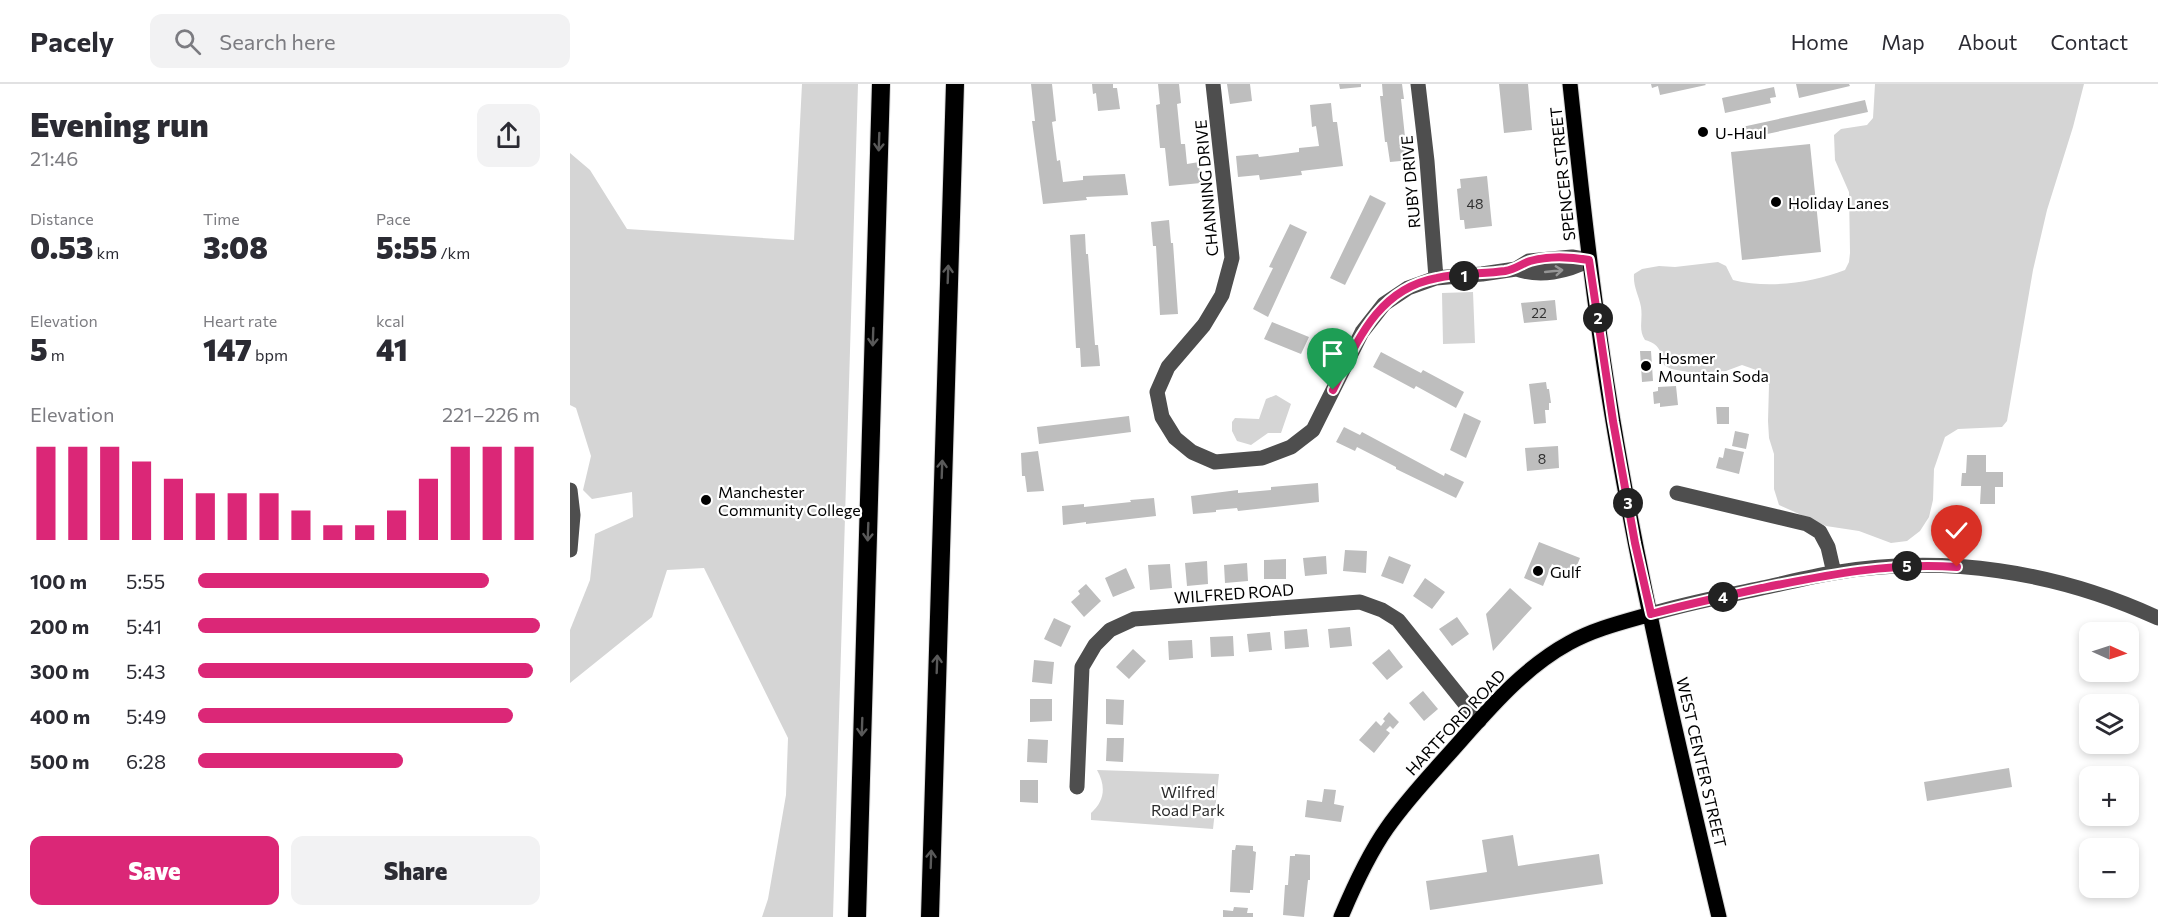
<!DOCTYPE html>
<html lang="en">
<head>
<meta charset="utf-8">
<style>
  :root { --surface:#fff; --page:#f2f2f3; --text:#2b2b33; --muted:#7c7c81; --line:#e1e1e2; --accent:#db2777 }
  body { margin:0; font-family:Commissioner,sans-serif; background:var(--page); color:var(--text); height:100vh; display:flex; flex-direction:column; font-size:22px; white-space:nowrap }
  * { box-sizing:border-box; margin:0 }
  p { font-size:20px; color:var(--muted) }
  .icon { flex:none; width:33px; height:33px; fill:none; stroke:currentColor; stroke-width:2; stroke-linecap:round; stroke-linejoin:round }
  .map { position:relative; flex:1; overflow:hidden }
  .side { display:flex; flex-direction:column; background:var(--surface); width:570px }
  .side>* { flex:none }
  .needle { width:39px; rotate:93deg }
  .buttons { position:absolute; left:1509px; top:538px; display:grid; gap:12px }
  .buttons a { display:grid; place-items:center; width:60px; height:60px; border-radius:12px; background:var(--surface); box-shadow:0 3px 9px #0003; font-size:30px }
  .pin { position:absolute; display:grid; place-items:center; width:51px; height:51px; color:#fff; margin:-62px -26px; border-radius:50% 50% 50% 0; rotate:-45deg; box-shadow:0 0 6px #0007 }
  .pin .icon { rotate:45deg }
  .km { position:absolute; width:30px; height:30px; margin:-15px; border-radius:50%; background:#222; color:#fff; font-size:16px; line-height:30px; text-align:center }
  .round { display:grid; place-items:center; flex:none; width:63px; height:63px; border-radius:12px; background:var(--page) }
  .overview { display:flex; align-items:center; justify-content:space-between; height:102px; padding:0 30px }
  h1 { font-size:33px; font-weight:800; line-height:45px }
  .metrics { display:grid; grid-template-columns:repeat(3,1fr); gap:9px; height:102px; padding:6px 30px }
  .metrics div { display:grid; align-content:center }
  .metrics b { font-size:30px; font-weight:800 }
  .metrics small { font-size:16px; font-weight:400 }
  .metrics p { font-size:16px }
  .chart { height:168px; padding:12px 30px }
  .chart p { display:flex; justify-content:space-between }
  .chart svg { width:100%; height:108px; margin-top:6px; stroke:var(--accent); stroke-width:6 }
  .primary-button { display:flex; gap:12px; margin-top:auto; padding:12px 30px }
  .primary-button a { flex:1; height:69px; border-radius:12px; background:var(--accent); color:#fff; font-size:24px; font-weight:800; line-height:69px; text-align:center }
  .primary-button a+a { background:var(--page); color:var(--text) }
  ul { padding:0 30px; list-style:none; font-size:20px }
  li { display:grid; grid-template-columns:96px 72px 1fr; align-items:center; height:45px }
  li i { height:15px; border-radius:8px; background:var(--accent) }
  header { display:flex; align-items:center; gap:36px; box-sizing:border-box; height:84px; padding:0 30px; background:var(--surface); border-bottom:2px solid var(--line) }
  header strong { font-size:28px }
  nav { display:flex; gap:33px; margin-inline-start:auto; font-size:21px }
  .search { width:420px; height:54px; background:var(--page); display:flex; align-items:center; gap:15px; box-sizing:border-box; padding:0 21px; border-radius:12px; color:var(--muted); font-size:22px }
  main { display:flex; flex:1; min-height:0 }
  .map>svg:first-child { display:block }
</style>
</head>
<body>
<header>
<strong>Pacely</strong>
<div class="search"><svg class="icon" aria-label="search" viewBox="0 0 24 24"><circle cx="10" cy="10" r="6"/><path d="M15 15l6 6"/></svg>Search here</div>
<nav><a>Home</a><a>Map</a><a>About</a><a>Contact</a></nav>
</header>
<main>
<section class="side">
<div class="overview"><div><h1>Evening run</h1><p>21:46</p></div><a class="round"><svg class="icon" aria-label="share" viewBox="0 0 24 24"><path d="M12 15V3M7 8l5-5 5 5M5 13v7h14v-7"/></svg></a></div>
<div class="metrics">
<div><p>Distance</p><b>0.53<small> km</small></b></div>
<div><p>Time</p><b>3:08</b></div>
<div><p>Pace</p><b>5:55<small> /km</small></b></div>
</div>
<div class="metrics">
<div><p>Elevation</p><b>5<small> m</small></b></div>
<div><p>Heart rate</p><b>147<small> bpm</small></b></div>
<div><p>kcal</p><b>41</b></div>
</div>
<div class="chart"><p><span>Elevation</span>221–226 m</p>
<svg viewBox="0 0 160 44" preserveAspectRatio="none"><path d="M5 44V6M15 44V6M25 44V6M35 44V12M45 44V19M55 44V25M65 44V25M75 44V25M85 44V32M95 44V38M105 44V38M115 44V32M125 44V19M135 44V6M145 44V6M155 44V6"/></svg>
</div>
<ul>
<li><b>100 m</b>5:55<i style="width:85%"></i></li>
<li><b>200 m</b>5:41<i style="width:100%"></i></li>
<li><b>300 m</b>5:43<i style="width:98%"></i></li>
<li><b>400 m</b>5:49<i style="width:92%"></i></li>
<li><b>500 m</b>6:28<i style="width:60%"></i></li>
</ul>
<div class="primary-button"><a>Save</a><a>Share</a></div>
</section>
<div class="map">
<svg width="1588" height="833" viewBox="0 0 1588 833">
  <rect width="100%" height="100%" fill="#fff"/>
  <path fill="#d5d5d5" d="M232,0H288L263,833H192L198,815L216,711L218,654L134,484L97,486L82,533L0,599V546L20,496L25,450L63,433L62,408L22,415L13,406L21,372L6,324L0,321V69L20,86L57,145L224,156Z
    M1305,0H1514L1503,43L1477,126L1463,186L1437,337L1432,343L1388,345L1375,353L1364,385L1363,416L1359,433L1350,447L1337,457L1321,459L1289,447L1256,442L1209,421L1204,405V370L1199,354L1198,337L1199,301L1189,287L1172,281L1156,287L1124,289L1101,285L1094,281C1091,268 1090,260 1075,256C1068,246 1073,236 1071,223C1069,211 1063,203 1064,190L1072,185L1089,182L1105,183L1148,178L1156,182L1163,196C1198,205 1242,199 1275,186L1279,178L1280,169L1279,108L1265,76L1264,51L1271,45L1297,41L1303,34Z
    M903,208L905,259L873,260L872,209Z
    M706,311L721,320L711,349H698L681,361L667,357L662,347V338L665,334L689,335L696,315Z
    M527,686L649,690L643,745L521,736V729C535,717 536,702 527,686Z"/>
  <path fill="#bebebe" d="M461,0H482L486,37L482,38L487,77L490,76L493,98L513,96V92L555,90L558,111L516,113L517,116L473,120L462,37H465Z
    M522,0H543V4H547L550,25L528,27L526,9L523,10Z
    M588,0H609L611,19L607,20L611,60H615L617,80L629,78L631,99L599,102L595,64H590L586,21L590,20Z
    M657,0H680L682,17L660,20Z
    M769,0H791V3L770,5Z
    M812,0H832L834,15H831L835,53H838L841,76L820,78L817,58H815L810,12H813Z
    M929,0H958L962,46L934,49Z
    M1081,0H1135L1136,1L1090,11L1088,2L1082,4Z
    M1226,0H1279L1280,2L1229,14Z
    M1204,3L1206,13L1200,14L1201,19L1155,29L1152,14Z
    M1295,16L1298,28L1174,55L1172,43Z
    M761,19L763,38H767L773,82L731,87L732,91L690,96L689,91L668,93L666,72L688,70L689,73L729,68V64L749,62L746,42L742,43L740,21Z
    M1240,60L1251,168L1172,176L1161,68Z
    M917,92L922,142L895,145L894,136H890L887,105L891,104L890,95Z
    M800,111L816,119L775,201L760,194Z
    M599,136L601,159H603L608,230L590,231L586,162H583L581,138Z
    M720,140L737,148L698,233L683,225L703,184L699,183Z
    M515,150L516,170H518L525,261H528L530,282L511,283L510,264H506L500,151Z
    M985,216L987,236L954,239L951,219Z
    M702,238L739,253L731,270L694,255Z
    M1070,267H1081L1083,297L1072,298Z
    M811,268L851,289L853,286L894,308L886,324L846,302L844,305L803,283Z
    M976,298L977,305H979L981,319H979V326H975L976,339L964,340L959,300Z
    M1106,302L1108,321L1090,323V319L1084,320L1083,308L1088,307V303Z
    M1146,323H1159V340H1147Z
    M894,329L911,337L896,374L880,366Z
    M559,332L561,348L469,360L467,343Z
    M774,343L790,351L792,348L874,392L875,389L894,398L886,414L826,385V383L787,363L785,367L766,358Z
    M1165,347L1179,350L1176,365L1162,362Z
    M988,362L989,384L957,387L955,364Z
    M1155,364L1174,368L1169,390L1146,384L1149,373L1153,374Z
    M468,367L474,407L457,408L455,392H452L451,369Z
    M1397,371H1416V388H1433V403H1425V420H1410L1411,402H1391L1392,389H1396Z
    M748,399L749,418L668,427L667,424L646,426V428L623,430L621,412L668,406V409L701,406V403Z
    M584,414L586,432L516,440V438L493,441L492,422L514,420V423L561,418L560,416Z
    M969,458L1010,474L1003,491L982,480L973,502L954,494Z
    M775,466L797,467L796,489L773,487Z
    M756,472L757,490L735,492L733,474Z
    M819,472L841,481L833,500L811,492Z
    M716,475V495H694V476Z
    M637,477L638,500L617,502L615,479Z
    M677,479L678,497L655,499L654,481Z
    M600,480L602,504L580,506L578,481Z
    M556,484L565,504L543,513L535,494Z
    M855,494L875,508L862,525L843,512Z
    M516,500L531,517L514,533L501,518L510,510L508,507Z
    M940,504L962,524L923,567L916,530Z
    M887,533L899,550L882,562L869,545Z
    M484,534L501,542L491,563L474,555Z
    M780,543L782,562L760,564L758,545Z
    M737,545L739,563L715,565L714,547Z
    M700,548L702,566L679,568L677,550Z
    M663,552L664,572L641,573L640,553Z
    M622,556L623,574L599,576L598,557Z
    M563,565L576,577L559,595L546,583Z
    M819,565L833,583L817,596L802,579Z
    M464,576L484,578L482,600L462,598Z
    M853,607L868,625L854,637L839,619Z
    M460,615H482V637L460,638Z
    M536,615L554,616L553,641L536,640Z
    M819,628L829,638L823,645L820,642L816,646L820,649L804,669L789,656L806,637L811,642L815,637L813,635Z
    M537,654H554L553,678L536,677Z
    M458,655L478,656L477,679L457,678Z
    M1439,684L1442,703L1357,717L1354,698Z
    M450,696H468V719L450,718Z
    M754,705L766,706L764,720L774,722L771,738L735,733L737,716L752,718Z
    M943,751L948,782L1029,770L1033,800L860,826L856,797L917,788L912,756Z
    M666,761L683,762V767L686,768L683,806H680V809L660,808L662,766H665Z
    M725,770L740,771V796H738L734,833L713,831L715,801H718L720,772H725Z
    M664,823L678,824L677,829H683V833H653V826L663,827Z"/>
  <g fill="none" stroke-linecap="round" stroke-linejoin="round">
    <defs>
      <path id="major" d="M1000,0C1012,113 1024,225 1043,337C1071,504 1110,669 1149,833
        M771,833C784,802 798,771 817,744C840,711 868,683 894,653C925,618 957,582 999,559C1024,545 1053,538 1081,530"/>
      <path id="highway" d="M287,833L311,0
        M360,833L385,0"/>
    </defs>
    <use href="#major" stroke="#dbdbdb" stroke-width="17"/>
    <use href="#highway" stroke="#dbdbdb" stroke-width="20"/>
    <path stroke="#4e4e4e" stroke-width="15" d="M643,0L662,174L652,211L634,241L598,283L587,308L592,333L605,354L622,368L645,378L692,374L721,363L743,346L792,248L814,220L838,204L866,194L912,190L946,185L959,177L1002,173L1019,176
      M848,0L857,77L866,194
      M946,185C970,193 997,188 1019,176
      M0,406L3,431L0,466
      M1107,409L1237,440L1250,448L1258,463L1264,489
      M1081,530C1117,519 1155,512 1192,504C1216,499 1239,493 1263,489C1374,470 1486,487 1588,534
      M507,703L512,583L525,561L540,546L564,535L790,518L812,526L828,536L909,637"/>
    <use href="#major" stroke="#000" stroke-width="15"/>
    <use href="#highway" stroke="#000" stroke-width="18"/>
  </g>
  <defs><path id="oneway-shaft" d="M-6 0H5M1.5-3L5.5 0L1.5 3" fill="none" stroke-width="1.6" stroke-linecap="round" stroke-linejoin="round" transform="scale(1.5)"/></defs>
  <g stroke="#595959">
    <use href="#oneway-shaft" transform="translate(309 58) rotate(92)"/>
    <use href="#oneway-shaft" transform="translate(378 190) rotate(-88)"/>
    <use href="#oneway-shaft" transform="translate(303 253) rotate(92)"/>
    <use href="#oneway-shaft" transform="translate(372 385) rotate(-88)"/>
    <use href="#oneway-shaft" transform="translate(298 448) rotate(92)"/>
    <use href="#oneway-shaft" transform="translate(367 580) rotate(-88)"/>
    <use href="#oneway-shaft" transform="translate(292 643) rotate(92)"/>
    <use href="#oneway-shaft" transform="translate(361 775) rotate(-88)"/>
  </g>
  <use stroke="#959595" href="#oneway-shaft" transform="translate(984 187) rotate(-6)"/>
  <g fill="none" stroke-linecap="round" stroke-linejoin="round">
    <defs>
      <path id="route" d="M763,306C787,258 807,205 867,194C889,189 913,190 935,187C946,185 951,180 960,177C978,172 1001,173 1019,176L1043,337L1065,459L1081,530C1118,520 1155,512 1192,504C1257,491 1321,478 1387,483"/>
    </defs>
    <use href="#route" stroke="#fff" stroke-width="12"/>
    <use href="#route" stroke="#db2777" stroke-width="8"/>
  </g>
  <g fill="#000" stroke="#fff" stroke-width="2">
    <circle cx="1133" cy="48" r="6"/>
    <circle cx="1206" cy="118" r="6"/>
    <circle cx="1076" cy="282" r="6"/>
    <circle cx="136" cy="416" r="6"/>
    <circle cx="968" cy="487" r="6"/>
  </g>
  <g text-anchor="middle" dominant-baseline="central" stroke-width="4.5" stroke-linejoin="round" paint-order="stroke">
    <g font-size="14" fill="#303030">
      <text x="905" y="119">48</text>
      <text x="969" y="228">22</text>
      <text x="972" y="374">8</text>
    </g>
    <g font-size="16" fill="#000" stroke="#fff" text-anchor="start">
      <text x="1145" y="48">U-Haul</text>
      <text x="1218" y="118">Holiday Lanes</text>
      <text x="1088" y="273">Hosmer<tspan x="1088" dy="18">Mountain Soda</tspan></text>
      <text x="148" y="407">Manchester<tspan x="148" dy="18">Community College</tspan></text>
      <text x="980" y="487">Gulf</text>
    </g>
    <g font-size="16" fill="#000" stroke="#fff">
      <text transform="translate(992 90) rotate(-96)">SPENCER STREET</text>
      <text transform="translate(840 98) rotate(-95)">RUBY DRIVE</text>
      <text transform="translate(636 104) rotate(-95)">CHANNING DRIVE</text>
      <text transform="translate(664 509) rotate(-4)">WILFRED ROAD</text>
      <text transform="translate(885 638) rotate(-47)">HARTFORD ROAD</text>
      <text transform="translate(1132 678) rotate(77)">WEST CENTER STREET</text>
    </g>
    <g font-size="16" fill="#2c2c2c" stroke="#fff">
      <text x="618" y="707">Wilfred<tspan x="618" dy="18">Road Park</tspan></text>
    </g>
  </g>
</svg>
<div class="buttons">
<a><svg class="needle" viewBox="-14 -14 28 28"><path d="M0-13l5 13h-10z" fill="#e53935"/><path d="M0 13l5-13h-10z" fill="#7c7c81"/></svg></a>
<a><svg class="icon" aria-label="layers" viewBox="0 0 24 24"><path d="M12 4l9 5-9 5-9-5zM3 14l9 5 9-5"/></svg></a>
<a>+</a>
<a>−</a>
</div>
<div class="pin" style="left:763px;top:306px;background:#1e9e55"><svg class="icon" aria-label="arrive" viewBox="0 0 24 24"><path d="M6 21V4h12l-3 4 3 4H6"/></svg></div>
<div class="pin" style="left:1387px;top:483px;background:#d93025"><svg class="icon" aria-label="check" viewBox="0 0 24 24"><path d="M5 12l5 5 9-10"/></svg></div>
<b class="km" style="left:894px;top:192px">1</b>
<b class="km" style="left:1028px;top:234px">2</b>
<b class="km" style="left:1058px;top:419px">3</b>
<b class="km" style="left:1153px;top:513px">4</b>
<b class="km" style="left:1337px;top:482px">5</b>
</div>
</main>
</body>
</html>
